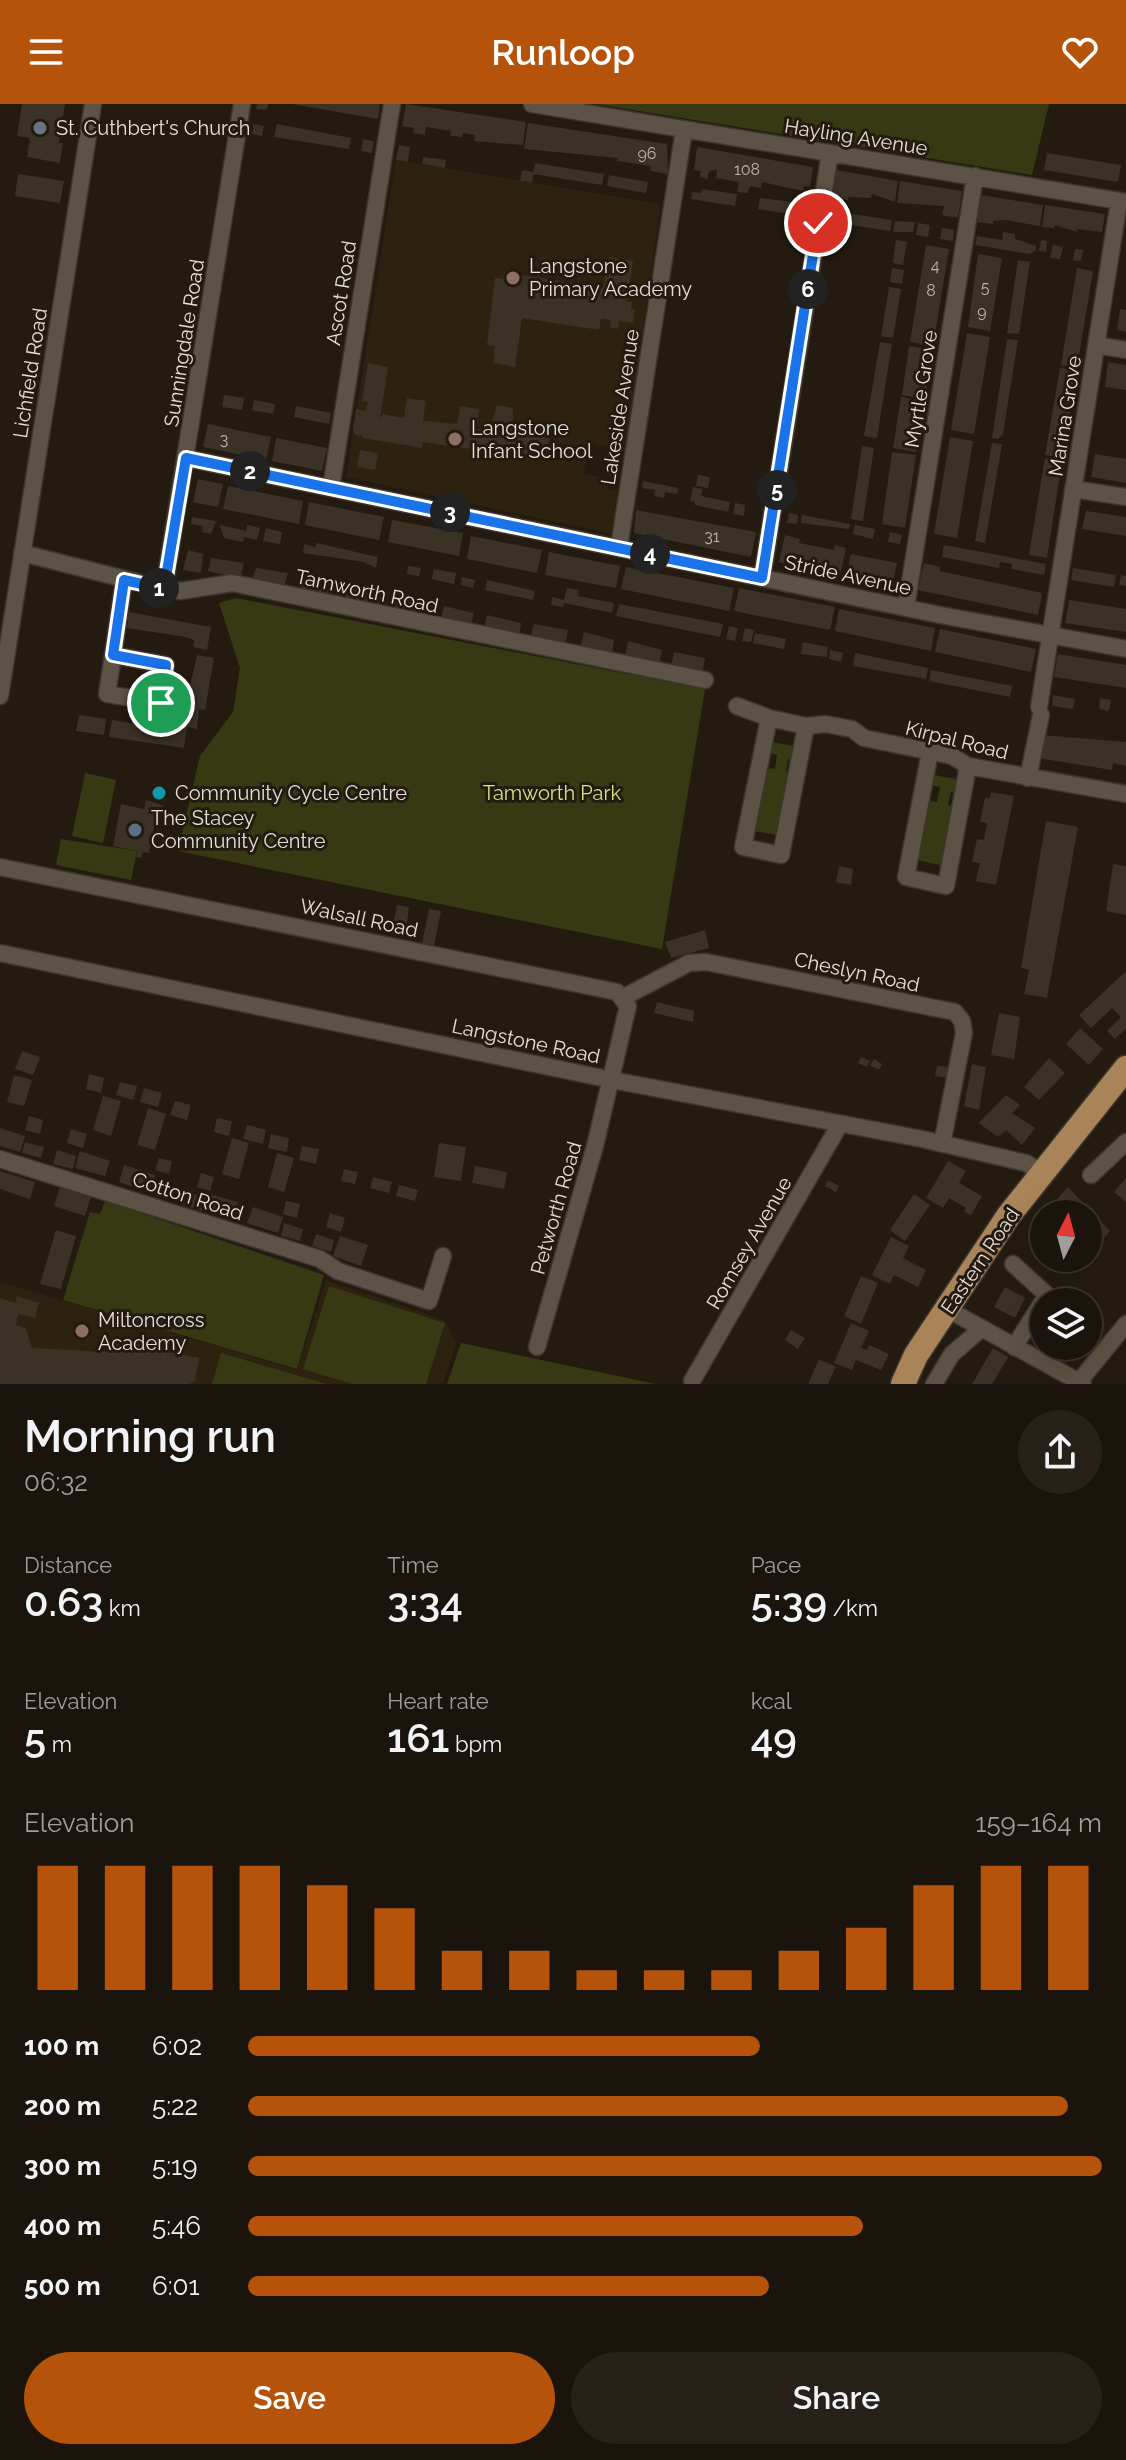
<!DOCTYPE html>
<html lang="en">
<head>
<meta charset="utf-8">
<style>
  :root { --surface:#1b140c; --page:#28211a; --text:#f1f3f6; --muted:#a09e9d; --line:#39332d; --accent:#b45309 }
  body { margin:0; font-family:Raleway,sans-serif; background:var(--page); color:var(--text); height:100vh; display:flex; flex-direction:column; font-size:30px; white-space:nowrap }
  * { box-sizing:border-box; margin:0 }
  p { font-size:26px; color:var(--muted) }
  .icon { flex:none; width:44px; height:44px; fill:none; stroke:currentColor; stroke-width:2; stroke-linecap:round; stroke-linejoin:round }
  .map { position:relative; height:1280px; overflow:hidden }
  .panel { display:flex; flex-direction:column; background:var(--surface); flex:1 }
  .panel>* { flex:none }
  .needle { width:52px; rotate:6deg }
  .buttons { position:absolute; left:1030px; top:1096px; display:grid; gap:16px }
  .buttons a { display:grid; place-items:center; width:72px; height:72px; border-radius:50%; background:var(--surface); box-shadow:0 8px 32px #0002,0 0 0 2px var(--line); font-size:40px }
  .pin { position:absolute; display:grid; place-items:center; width:68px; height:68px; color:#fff; margin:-34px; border:4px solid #fff; border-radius:50%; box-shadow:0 2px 8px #0007 }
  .km { position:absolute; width:40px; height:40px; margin:-20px; border-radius:50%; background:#222; color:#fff; font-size:22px; line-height:40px; text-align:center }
  .round { display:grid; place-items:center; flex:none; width:84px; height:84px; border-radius:42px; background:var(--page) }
  .summary { display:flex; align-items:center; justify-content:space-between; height:136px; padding:0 24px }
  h1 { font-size:44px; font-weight:600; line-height:60px }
  .stats { display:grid; grid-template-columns:repeat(3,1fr); gap:12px; height:136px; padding:8px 24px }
  .stats div { display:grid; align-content:center }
  .stats b { font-size:40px; font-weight:600 }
  .stats small { font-size:22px; font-weight:400 }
  .stats p { font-size:22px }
  .chart { height:224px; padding:16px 24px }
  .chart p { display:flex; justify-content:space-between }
  .chart svg { width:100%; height:144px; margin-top:8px; stroke:var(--accent); stroke-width:6 }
  .action { display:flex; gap:16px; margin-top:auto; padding:16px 24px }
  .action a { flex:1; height:92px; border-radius:48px; background:var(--accent); color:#fff; font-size:32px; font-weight:600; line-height:92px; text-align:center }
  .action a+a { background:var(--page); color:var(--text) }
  ul { padding:0 24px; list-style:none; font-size:26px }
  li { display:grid; grid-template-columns:128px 96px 1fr; align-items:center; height:60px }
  li i { height:20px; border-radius:10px; background:var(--accent) }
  header { display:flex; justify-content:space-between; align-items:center; height:104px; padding:0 24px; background:var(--accent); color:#fff; font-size:36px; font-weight:600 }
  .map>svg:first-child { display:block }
</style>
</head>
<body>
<header><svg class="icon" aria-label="menu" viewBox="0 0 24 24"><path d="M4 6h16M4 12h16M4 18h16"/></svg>Runloop<svg class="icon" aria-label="heart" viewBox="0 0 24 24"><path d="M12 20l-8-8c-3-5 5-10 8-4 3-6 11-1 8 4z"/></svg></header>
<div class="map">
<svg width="1126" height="1280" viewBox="0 0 1126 1280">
  <rect width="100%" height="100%" fill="#241b10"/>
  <path fill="#2d2110" d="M396,56L661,100L625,346L590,340L584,370L610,375L609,385L618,386L612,430L346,373Z
    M326,1176L444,1216L457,1238L443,1280H0V1178L297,1266Z"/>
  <path fill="#373913" d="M596,0H1049L1032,71Z
    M236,494L705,585L662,845L178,747L200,652L233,608L240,564L219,499Z
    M771,638L800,643L797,656L788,655L786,668L794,670L783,732L754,727L765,664L775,665L777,651L769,649Z
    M85,669L116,676L103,739L72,732Z
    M933,671L962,676L959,689L951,688L948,701L956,703L945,762L917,756L928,697L937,698L940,683L931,681Z
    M61,735L137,747L131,776L56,761Z
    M105,1097L324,1171L297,1265L63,1196L90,1108L100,1110Z
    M329,1182L445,1219L426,1280H352L303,1265Z
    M461,1239L656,1280H447Z
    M221,1249L327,1280H212Z"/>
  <path fill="#3b3226" d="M22,0H65L59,39H63L60,59L27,53L30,34L17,32Z
    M257,0H268L267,6L256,5Z
    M292,0H380L378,15Z
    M406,0L526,18L523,41L474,37L475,31L463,29L462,33L450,32L451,27L426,23L425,31L413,29L414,24L402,22Z
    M528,19L667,40L668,70L650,67L651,62L617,57L618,54L524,45Z
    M254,20L264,22L262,32L252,30Z
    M277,20L351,34L349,45L274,33Z
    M363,35L374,37L372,49L361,47Z
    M399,41L410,43L408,58L396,56Z
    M697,43L813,63L810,83L804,82L803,87L762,78L761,84L750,82L748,89L737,88L739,78L716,74L717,65L709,68L707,75L700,73L701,67L694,66Z
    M1047,49L1121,61L1118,78L1044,66Z
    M423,53L446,56L445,64L422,60Z
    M535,59L604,70L602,81L533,70Z
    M522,66L534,68L532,78L520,77Z
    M836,66L898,77L895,98L872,90L871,94L848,93V96L832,94Z
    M18,70L64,77L60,99L15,92Z
    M609,71L648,78L646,89L607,82Z
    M900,77L962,87L958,114L942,111L944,102L897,99Z
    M702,85L737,90L735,102L691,95L692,88L701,89Z
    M981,91L1043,101L1040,122L1005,116L993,117V120L977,118Z
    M760,94L793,98L792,103L810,106L809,113L758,105Z
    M1045,101L1105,110L1102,128L1077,125V128L1055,121L1054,124L1042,123Z
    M833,107L892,116L890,127L831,118Z
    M895,117L915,118L913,128H893Z
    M918,119L930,121L928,133L916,131Z
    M942,124L954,126L953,137L940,135Z
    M1003,128L1015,130V135L1036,142V146L1030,150L975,141L977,132L1002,136Z
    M896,136L907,138L903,161L893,159Z
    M1041,136L1047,137L1046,148L1039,147Z
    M926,141L949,145L933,242L910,238Z
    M1053,141L1063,143L1060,155L1050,154Z
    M1075,145L1083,146L1081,157L1073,156Z
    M978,150L1002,154L990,227L968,223Z
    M609,153L633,157L627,198H632L631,205H635L633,219L619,217L618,225L610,224L611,216L601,214L599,226L522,214L515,263L493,259L495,242L487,241L495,174L503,175L504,168L603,184Z
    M1018,156L1030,158L1019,230L1007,229Z
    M892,164L904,166L902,180L890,178Z
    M1077,164L1093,167L1077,263L1061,261Z
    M889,183L901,185L893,234L881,232Z
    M1120,205L1126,206V228L1117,226Z
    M967,229L990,233L974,330L951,326Z
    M1007,235L1018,236L1003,330L998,335L992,334Z
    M880,238L892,240L877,334L864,332Z
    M909,242L932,246L925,295L902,291Z
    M1108,258L1126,261V286L1105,283Z
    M368,259L388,263L380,315L383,310L404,314L407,294L426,297L423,317L457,320L460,302L479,305L476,325L489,327L497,301L513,304V330L519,331L520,325L531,327L530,331L549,334L545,355L510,347L509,357L490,354L491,348L423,338L422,344L362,334L363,328L361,332L356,331L353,326L356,305L366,307L368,298L362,297Z
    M1060,264L1077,267L1063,354L1045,351Z
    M224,291L244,294L242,306L222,303Z
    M901,293L924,297L916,348L893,344Z
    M254,296L275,300L273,310L252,306Z
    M296,302L331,309L329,320L294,313Z
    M208,320L271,333L266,356L203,343Z
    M950,333L973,337L957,434L934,430Z
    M276,334L327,344L322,367L272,357Z
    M992,339L1002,340L985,439L975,437Z
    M862,342L874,344L863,417L851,415Z
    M360,346L378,349L375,366L357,363Z
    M892,348L916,351L905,424L882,420Z
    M1095,350L1126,355V379L1091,373Z
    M1045,354L1062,357L1047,454L1029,451Z
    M698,371L710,373L708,384L696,382Z
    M198,375L223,380L218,403L193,398Z
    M643,377L678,384L677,390L665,388L664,394L654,392L655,386L642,384Z
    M228,382L303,397L299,420L223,405Z
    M693,383L703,385L701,392L730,398L728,408L695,401V398L690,397Z
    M309,398L384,413L379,436L305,421Z
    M735,399L745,401L744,412L733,410Z
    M636,406L756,428L751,453L634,429Z
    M1086,407L1126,413V432L1082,425Z
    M789,409L798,411L797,420L787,419Z
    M802,411L850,420L849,425L801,419Z
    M192,413L216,417L211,430L202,428L203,422L191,420Z
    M392,416L463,429L459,452L388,438Z
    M220,421L246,427L247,421L260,424L257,436L244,433L243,438L224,434Z
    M855,421L875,425L873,435L853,430Z
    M266,424L282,428L280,440L263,437Z
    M890,428L902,431L900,440L888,438Z
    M785,431L800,435L799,439L834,446L835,441L846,444L840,471L779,458Z
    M471,432L542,446L537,469L467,455Z
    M316,439L378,453L376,464L364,458L303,449L304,440L315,443Z
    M944,441L1046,460L1044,471L1011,465L1012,460L1000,458L999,464L942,453Z
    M188,446L203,450L201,469L183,466Z
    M549,448L620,462L616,484L545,471Z
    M851,450L897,459L892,481L846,472Z
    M211,454L244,459L240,475L208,467Z
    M924,459L940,463V467L1042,489L1038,511L918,486Z
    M408,462L421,464L419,472L407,470Z
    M626,463L734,484L729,507L621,485Z
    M256,464L288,469L283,486L250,479Z
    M1073,464L1116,471L1114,483L1071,476Z
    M434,465L456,469L454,480L432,475Z
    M1121,471L1126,472V482L1119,481Z
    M302,472L332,479L328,493L298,486Z
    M462,473L475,476L473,484L461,481Z
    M487,476L535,487L533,496L485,486Z
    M349,481L383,489L380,504L344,497Z
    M567,484L579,486L578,492L614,499L612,509L564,499L563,503L551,501L552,493L564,496Z
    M739,484L835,503L830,526L734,507Z
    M398,491L428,498L424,514L395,509Z
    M1069,496L1126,505V528L1065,519Z
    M619,500L723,520L720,533L616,512Z
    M444,502L474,509L470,524L440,518Z
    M839,505L935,524L931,547L835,527Z
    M129,508L211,523L207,546L193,543L194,536L186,533L127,524Z
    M487,511L521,519L519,533L484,525Z
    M534,520L568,526L565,542L530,534Z
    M729,522L738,524L735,537L726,535Z
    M745,524L754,526L751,538L742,537Z
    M940,525L1036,545L1031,568L935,548Z
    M584,528L614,536L612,552L580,545Z
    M755,529L786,535L784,545L753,539Z
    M628,537L662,546L659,562L625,554Z
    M803,538L828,543L827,553L801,550Z
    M830,546L843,549L841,558L829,555Z
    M674,548L705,554L702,571L671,563Z
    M855,549L928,564L926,575L853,562Z
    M1058,550L1126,561V584L1054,573Z
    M197,551L214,554L205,606L199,605L197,625L187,623L184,644L109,633L112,616L180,627Z
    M931,566L1012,582L1010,593L929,577Z
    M1053,591L1075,595L1073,605L1052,602Z
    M1100,594L1111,596L1109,607L1099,605Z
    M79,611L106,615L104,631L76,627Z
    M1041,631L1126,638V662L1113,659L1112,666L1038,654Z
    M154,680L167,683L164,698L151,695Z
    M991,688L1014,692L996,781L976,777L980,759L972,758L977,735L984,736L987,719L980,718L985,694H990Z
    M146,696L164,702L163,709H157L149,749L143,748L141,754L136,753L137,747L113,742L121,700L144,705Z
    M1046,717L1078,723L1047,894L1024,890L1029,866L1021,864Z
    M1113,760L1126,762V811L1106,807Z
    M839,762L853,765L851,781L836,778Z
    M397,801L409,803L405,834L391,830Z
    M429,805L441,807L434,842L422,839Z
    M705,826L709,844L671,854L665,838Z
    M1126,867V924L1115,935L1107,927L1121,913L1112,904L1091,924L1079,911Z
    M657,898L694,907L693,918L654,909Z
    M999,909L1020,913L1014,955L991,951Z
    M1080,924L1103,945L1089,961L1066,940Z
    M22,947L40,953L33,971L15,965Z
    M861,953L870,957L867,963L858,959Z
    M1049,954L1065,969L1039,996L1024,983Z
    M874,955L882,960L879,966L870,961Z
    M972,960L986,963L979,1006L964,1002Z
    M937,962L950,963L949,974L935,972Z
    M89,970L104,974L101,989L86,985Z
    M14,971L32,976L24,1002L7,998Z
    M120,978L137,982L133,996L116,991Z
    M144,984L162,989L158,1003L140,998Z
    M1006,991L1020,1001L1012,1009L1035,1024L1022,1041L1006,1026L998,1033L979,1019Z
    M103,992L121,997L111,1032L93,1026Z
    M175,997L191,1001L187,1016L170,1011Z
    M148,1004L166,1010L155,1046L137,1041Z
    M29,1012L43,1016L40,1030L25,1026Z
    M217,1014L232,1017L229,1032L214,1028Z
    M247,1021L266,1026L263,1040L243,1035Z
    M0,1024L25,1032L20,1048L0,1042Z
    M71,1025L87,1030L83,1044L67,1039Z
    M271,1030L289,1034L287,1048L268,1044Z
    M232,1034L249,1039L239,1075L222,1070Z
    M25,1038L44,1043L41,1054L22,1049Z
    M439,1039L466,1043L461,1077L434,1073Z
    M302,1042L319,1045L316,1060L299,1056Z
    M57,1046L76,1052L73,1065L53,1060Z
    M80,1047L110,1057L105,1072L75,1064Z
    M277,1049L294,1054L284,1088L268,1083Z
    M159,1054L172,1057L169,1070L155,1066Z
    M948,1057L966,1067L959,1079L982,1092L971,1111L964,1108L966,1104L949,1094L943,1104L926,1094Z
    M124,1061L155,1071L149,1088L119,1078Z
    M475,1062L507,1068L504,1085L472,1079Z
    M344,1065L358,1068L355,1080L341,1077Z
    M0,1067L35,1078L30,1095L0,1085Z
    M201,1069L214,1073L210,1087L197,1083Z
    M373,1073L392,1078L389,1089L370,1084Z
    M1126,1074V1098L1114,1088Z
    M156,1076L175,1083L170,1095L152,1089Z
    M828,1076L839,1082L836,1088L825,1082Z
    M399,1081L418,1086L415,1097L396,1092Z
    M60,1083L91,1093L85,1112L54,1102Z
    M1068,1083L1110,1127L1099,1140L1088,1130V1110H1066L1054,1099Z
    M187,1088L206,1094L202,1107L183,1101Z
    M210,1090L238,1098L234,1112L206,1104Z
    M914,1090L930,1101L905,1137L890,1126Z
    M286,1097L300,1100L297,1114L283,1110Z
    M253,1103L283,1113L278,1129L247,1119Z
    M330,1109L345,1114L341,1128L326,1123Z
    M284,1119L303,1125L300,1137L281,1132Z
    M56,1126L76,1132L61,1185L40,1180Z
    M316,1130L334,1136L331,1148L312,1142Z
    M340,1132L368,1141L361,1162L333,1152Z
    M891,1133L909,1142L903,1154L926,1166L918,1183L894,1171L890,1180L872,1171Z
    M861,1172L878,1179L861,1220L844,1212Z
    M1005,1183L1025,1194L1015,1214L994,1203Z
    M17,1192L39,1199L35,1214L18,1210L16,1221L26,1225L32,1244L107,1248L108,1239L143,1240L144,1243L199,1254L195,1277L189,1280H0V1194L15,1199Z
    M851,1219L869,1227L861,1244L867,1246L869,1241L889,1250L881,1266L856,1256L852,1266L834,1259Z
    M791,1226L805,1234L798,1245L785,1236Z
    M993,1244L1008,1253L992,1280H972Z
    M819,1255L836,1263L828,1280H808Z"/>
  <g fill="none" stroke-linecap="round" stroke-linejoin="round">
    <defs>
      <path id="street" d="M532,0L1126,98
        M1096,241L1126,246
        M186,354L940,511L1126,545
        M331,384L392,0
        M1073,385L1126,393
        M619,443L684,26
        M22,449L164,485L181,487L232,479L705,576
        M762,474L830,49
        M164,485L242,0
        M906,503L975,72
        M113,551L107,590L161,599L166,561L113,551L124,476
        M0,592L93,0
        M737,602L769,614L806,622L826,620L852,625L864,634L952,652L968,662L1126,690
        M1039,603L1119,97
        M769,614L743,743L781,751L806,622
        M930,648L906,773L946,782L968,662
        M1028,674L1041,611
        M0,763L617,888L628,902L595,1042L537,1243
        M0,849L612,976L922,1035L1026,1059L1042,1068
        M624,893L689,859L706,858L955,908L962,917L964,929L942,1040
        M0,1055L320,1155L338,1167L429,1197L443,1152
        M1091,1071L1126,1038
        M1013,1160L1047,1191L1014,1243
        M947,1205L1083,1280
        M692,1277L840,1020
        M934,1280L952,1250L981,1225
        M1077,1280L1126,1220"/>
      <path id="primary" d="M903,1280L916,1251L1009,1111L1126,964"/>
    </defs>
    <use href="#street" stroke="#3d3630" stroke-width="19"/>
    <use href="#primary" stroke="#3d3630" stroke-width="27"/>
    <use href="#street" stroke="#5c5245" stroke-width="16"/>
    <use href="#primary" stroke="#a98459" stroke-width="24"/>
  </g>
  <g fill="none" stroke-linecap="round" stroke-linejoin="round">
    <defs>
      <path id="route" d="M161,599L166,561L113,551L124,476L164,485L186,354L762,474L818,119"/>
    </defs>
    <use href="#route" stroke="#fff" stroke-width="16"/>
    <use href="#route" stroke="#1a73e8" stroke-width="10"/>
  </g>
  <circle fill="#6b7280" stroke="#241b10" stroke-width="3" cx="40" cy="24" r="8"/>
  <g fill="#8d6e63" stroke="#241b10" stroke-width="3">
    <circle cx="513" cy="174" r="8"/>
    <circle cx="455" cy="335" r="8"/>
    <circle cx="82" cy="1227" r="8"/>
  </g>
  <circle fill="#0f9aa8" stroke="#241b10" stroke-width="3" cx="159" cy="689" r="8"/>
  <circle fill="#5c6f8a" stroke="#241b10" stroke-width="3" cx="135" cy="726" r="8"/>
  <g text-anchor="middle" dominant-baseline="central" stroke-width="6" stroke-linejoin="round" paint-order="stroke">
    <g font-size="16" fill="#bab4ab">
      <text x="647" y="49">96</text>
      <text x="747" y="65">108</text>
      <text x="935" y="161">4</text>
      <text x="985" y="183">5</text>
      <text x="931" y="186">8</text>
      <text x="982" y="207">9</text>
      <text x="224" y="335">3</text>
      <text x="712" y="432">31</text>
    </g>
    <g font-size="20" fill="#e5dfd7" stroke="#241b10" text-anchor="start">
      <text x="56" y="24">St. Cuthbert's Church</text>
      <text x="529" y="162">Langstone<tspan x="529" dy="23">Primary Academy</tspan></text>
      <text x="471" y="324">Langstone<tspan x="471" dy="23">Infant School</tspan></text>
      <text x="175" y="689">Community Cycle Centre</text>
      <text x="151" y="714">The Stacey<tspan x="151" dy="23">Community Centre</tspan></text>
      <text x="98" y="1216">Miltoncross<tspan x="98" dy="23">Academy</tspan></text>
    </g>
    <g font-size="20" fill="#e5dfd7" stroke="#241b10">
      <text transform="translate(856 33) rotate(9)">Hayling Avenue</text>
      <text transform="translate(341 189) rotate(-81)">Ascot Road</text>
      <text transform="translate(184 239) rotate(-81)">Sunningdale Road</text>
      <text transform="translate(30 269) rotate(-81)">Lichfield Road</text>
      <text transform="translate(921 285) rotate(-81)">Myrtle Grove</text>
      <text transform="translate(620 303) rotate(-81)">Lakeside Avenue</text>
      <text transform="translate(1065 312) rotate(-81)">Marina Grove</text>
      <text transform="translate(848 471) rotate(12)">Stride Avenue</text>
      <text transform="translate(367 487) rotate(12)">Tamworth Road</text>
      <text transform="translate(957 636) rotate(14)">Kirpal Road</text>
      <text transform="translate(359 814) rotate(12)">Walsall Road</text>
      <text transform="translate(857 868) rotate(12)">Cheslyn Road</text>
      <text transform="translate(526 937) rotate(12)">Langstone Road</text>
      <text transform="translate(188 1092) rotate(18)">Cotton Road</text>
      <text transform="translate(556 1104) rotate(-74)">Petworth Road</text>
      <text transform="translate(749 1139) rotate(-60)">Romsey Avenue</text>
      <text transform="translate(980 1157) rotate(-56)">Eastern Road</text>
    </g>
    <g font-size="20" fill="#d9e185" stroke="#241b10">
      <text x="552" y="689">Tamworth Park</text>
    </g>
  </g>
</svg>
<div class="buttons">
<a><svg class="needle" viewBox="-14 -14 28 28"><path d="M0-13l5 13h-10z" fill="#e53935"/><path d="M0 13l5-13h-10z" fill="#a09e9d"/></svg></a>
<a><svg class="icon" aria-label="layers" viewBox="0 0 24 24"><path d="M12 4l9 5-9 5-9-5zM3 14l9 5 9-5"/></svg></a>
</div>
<div class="pin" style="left:161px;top:599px;background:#1e9e55"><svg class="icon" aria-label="arrive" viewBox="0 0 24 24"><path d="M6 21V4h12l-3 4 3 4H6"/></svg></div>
<div class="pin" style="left:818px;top:119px;background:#d93025"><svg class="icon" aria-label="check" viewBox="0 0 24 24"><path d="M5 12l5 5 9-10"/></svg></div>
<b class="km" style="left:159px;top:484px">1</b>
<b class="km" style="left:250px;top:367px">2</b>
<b class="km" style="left:450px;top:408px">3</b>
<b class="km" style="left:650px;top:450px">4</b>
<b class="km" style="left:777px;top:386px">5</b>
<b class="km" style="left:808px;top:185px">6</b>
</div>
<section class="panel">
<div class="summary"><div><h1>Morning run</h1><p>06:32</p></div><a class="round"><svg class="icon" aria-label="share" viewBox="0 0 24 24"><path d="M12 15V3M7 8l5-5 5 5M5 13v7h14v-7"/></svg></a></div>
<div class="stats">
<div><p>Distance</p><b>0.63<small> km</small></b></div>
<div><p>Time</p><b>3:34</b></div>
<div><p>Pace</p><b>5:39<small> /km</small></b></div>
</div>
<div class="stats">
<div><p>Elevation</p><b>5<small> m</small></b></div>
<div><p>Heart rate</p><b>161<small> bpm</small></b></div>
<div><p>kcal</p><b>49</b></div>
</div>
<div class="chart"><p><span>Elevation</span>159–164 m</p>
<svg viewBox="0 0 160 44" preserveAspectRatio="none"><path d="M5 44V6M15 44V6M25 44V6M35 44V6M45 44V12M55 44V19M65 44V32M75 44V32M85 44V38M95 44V38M105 44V38M115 44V32M125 44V25M135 44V12M145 44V6M155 44V6"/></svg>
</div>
<ul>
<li><b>100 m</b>6:02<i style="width:60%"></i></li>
<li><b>200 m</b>5:22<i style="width:96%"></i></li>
<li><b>300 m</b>5:19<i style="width:100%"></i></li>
<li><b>400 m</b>5:46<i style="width:72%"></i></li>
<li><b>500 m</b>6:01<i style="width:61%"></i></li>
</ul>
<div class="action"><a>Save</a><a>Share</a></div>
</section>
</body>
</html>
